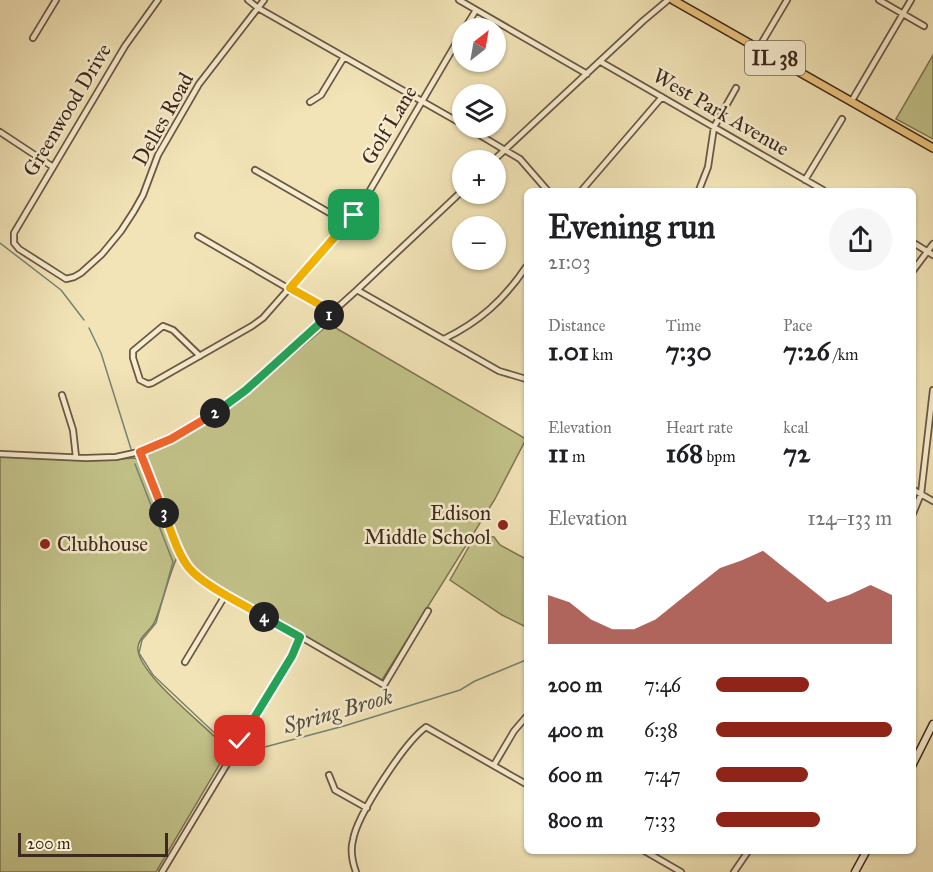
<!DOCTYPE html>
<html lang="en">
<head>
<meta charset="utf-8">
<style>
  :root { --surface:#fff; --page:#f6f6f6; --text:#202124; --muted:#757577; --accent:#8f2418 }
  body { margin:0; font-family:"IM FELL Great Primer",serif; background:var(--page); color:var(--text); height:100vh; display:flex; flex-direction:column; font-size:22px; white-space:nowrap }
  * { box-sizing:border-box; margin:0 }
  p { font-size:20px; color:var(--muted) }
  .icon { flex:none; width:33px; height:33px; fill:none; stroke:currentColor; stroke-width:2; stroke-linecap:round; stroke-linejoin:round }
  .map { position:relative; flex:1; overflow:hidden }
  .sheet { position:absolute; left:524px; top:188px; width:392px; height:666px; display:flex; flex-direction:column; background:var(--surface); border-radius:9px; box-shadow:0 2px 4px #0004 }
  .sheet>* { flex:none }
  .needle { width:39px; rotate:31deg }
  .tools { position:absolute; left:452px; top:18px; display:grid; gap:12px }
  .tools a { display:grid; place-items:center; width:54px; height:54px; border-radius:50%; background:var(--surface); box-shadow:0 2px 4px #0004; font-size:30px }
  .scale { position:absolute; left:18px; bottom:15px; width:150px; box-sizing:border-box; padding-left:6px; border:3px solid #3c281c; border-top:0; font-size:16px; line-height:21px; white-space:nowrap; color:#3c281c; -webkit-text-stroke:4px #f7edd0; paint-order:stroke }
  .pin { position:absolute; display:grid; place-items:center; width:51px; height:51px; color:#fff; margin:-26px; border-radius:12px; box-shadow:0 3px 9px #0006 }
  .km { position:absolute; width:30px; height:30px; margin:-15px; border-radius:50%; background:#222; color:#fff; font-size:16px; line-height:30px; text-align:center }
  .round { display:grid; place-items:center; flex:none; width:63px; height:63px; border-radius:32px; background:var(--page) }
  .head { display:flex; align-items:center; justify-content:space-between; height:102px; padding:0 24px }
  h1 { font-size:33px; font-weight:800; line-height:45px }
  .stats { display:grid; grid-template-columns:repeat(3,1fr); gap:9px; height:102px; padding:6px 24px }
  .stats div { display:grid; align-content:center }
  .stats b { font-size:26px; font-weight:800 }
  .stats small { font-size:16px; font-weight:400 }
  .stats p { font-size:16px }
  .chart { height:168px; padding:12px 24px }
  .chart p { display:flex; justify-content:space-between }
  .chart svg { width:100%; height:108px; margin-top:6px; fill:var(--accent); opacity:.7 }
  ul { padding:0 24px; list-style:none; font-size:20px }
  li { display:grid; grid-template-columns:96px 72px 1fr; align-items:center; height:45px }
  li i { height:15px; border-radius:8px; background:var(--accent) }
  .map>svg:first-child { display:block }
</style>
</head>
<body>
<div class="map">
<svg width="933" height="872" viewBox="0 0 933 872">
  <rect width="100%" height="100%" fill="#f2e4b7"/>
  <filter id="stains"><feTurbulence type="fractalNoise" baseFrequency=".00333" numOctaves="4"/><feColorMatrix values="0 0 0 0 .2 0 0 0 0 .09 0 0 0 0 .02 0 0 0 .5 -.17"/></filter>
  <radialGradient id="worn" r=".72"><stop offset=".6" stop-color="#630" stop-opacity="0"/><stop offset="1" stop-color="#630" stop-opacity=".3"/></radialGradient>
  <path fill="#c2c289" stroke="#7f7552" stroke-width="1.5" d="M933,55V139L896,119Z
    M329,324L526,439L495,499L382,680L355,666L220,588L196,571L184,554L145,458L149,451L174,441L203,424L242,398Z
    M0,457L105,460L135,458L140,462L178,555C168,577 164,599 155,621C151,631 139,636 138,647C135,671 201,722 218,740L231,745L156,872H0Z
    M483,536L494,537L500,545L526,559V627L502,615L450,580L471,543L475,539Z"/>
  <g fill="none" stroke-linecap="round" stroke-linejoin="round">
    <path stroke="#758374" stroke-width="1.5" d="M0,243L61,290L84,320
      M89,328L101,353L131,449
      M135,464L173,562L156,623L142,640L139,653L153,675L223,741L247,748H261L344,726L460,690L475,681L526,660"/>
    <defs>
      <path id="street" d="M158,0L125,46L14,233V243L19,249L66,279L74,277L81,273L102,254L121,231L134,211L143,195L158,155L199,84L264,0
        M248,0L258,8L462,124
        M459,0L587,74
        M879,0L924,26
        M465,28L476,10
        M33,38L56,0
        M758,49L787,0
        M601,62L823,190
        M310,102L321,95L344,57
        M851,102L911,0
        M468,128L520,159L547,190
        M0,132L53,167
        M494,160L643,21L668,0
        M255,170L347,223
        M805,180L842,119
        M582,190L662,97
        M699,190L708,167L714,127L736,88
        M198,236L284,286L333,312
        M912,242L933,255
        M912,272L933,244
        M357,290L499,371L526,379
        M444,339C479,322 504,300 526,267
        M200,356L173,330L163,326L133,351V358L140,380L148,384L152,383L252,326L263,318L359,209L462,33
        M62,395L73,430L76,457
        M139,452L184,560L189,568L203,580L384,685L428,611
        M0,454L86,458L116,457L139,452L184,432L246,390L357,290L462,191
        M912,489L933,501
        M912,516L921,494L933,390
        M185,662L226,594
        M494,765L514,731L526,717
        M329,775L335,790L367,808
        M643,850L681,872
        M162,872L292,656L300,637
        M356,872C352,861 350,851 353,840C357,815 405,742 426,727L526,784
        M734,872L749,850"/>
      <path id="secondary" d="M912,766L933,724
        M855,872L867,850"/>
      <path id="primary" d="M673,0L933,148"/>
    </defs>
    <use href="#street" stroke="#6a5743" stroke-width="8"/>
    <use href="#secondary" stroke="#3c281c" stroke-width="9"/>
    <use href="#primary" stroke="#3c281c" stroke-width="10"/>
    <use href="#street" stroke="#f7edd0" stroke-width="4.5"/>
    <use href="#secondary" stroke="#f7edd0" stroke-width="6"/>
    <use href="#primary" stroke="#e9c27c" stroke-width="7"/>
  </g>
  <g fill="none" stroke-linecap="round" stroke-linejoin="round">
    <defs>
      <path id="split-1" d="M329,315L333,312L290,288L354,215"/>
      <path id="split-2" d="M215,413L246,390L329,315"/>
      <path id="split-3" d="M164,513L140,452L171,439L215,413"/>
      <path id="split-4" d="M164,513C171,530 177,553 189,568C204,586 243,604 264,617"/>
      <path id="split-5" d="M240,741L292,656L300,637L264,617"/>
    </defs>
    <use href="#split-1" stroke="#fff" stroke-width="12"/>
    <use href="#split-2" stroke="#fff" stroke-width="12"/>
    <use href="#split-3" stroke="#fff" stroke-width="12"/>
    <use href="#split-4" stroke="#fff" stroke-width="12"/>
    <use href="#split-5" stroke="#fff" stroke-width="12"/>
    <use href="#split-1" stroke="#f5b400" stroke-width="8"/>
    <use href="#split-2" stroke="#22a559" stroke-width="8"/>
    <use href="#split-3" stroke="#f0652b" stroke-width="8"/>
    <use href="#split-4" stroke="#f5b400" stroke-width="8"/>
    <use href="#split-5" stroke="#22a559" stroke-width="8"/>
  </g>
  <g fill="#8f2418" stroke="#f7edd0" stroke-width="2">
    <circle cx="503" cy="525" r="6"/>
    <circle cx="45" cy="544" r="6"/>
  </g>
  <g text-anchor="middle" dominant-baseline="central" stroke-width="5" stroke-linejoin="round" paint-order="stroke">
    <rect fill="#f7edd0" stroke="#746352" stroke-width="1.5" x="745" y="41" width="60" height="34" rx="4.5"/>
    <g font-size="20" font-weight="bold" fill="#3c281c">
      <text x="775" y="58">IL 38</text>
    </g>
    <g font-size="21" fill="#3c281c" stroke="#f7edd0">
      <text transform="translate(67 110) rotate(-59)">Greenwood Drive</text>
      <text transform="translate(721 112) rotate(30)">West Park Avenue</text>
      <text transform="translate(163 119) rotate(-61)">Delles Road</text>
      <text transform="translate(389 125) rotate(-59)">Golf Lane</text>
    </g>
    <g font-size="21" fill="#3c281c" stroke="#f7edd0" text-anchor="end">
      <text x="491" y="513">Edison<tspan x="491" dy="24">Middle School</tspan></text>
      <text x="57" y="544" text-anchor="start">Clubhouse</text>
    </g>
    <g font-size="22" font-style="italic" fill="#544e40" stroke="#f7edd0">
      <text transform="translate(338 711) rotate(-16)">Spring Brook</text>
    </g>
  </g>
  <rect width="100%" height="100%" filter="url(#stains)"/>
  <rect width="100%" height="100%" fill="url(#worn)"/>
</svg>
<div class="tools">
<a><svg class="needle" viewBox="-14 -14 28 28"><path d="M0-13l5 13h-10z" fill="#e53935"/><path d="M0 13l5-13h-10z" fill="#757577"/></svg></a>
<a><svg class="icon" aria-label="layers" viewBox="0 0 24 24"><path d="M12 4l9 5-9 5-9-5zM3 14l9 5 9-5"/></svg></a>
<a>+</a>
<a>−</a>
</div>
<div class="scale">200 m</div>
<div class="pin" style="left:354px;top:215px;background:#1e9e55"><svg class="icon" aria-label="arrive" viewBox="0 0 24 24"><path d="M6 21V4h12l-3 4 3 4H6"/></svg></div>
<div class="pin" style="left:240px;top:741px;background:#d93025"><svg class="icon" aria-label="check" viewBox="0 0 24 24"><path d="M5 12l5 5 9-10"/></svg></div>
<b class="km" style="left:329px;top:315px">1</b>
<b class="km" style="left:215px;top:413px">2</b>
<b class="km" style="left:164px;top:513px">3</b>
<b class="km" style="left:264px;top:617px">4</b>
<section class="sheet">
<div class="head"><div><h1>Evening run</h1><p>21:03</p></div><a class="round"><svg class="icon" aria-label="share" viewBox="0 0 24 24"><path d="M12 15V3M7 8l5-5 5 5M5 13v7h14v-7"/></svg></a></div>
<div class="stats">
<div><p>Distance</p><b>1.01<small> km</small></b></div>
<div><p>Time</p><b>7:30</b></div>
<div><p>Pace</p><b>7:26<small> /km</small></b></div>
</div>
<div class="stats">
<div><p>Elevation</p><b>11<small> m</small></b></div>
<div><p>Heart rate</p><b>168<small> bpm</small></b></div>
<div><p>kcal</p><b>72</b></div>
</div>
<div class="chart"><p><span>Elevation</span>124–133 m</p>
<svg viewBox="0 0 160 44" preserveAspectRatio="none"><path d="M0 44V24L10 27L20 34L30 38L40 38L50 34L60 27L70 20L80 13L90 10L100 6L110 13L120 20L130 27L140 24L150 20L160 24V44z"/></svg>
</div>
<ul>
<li><b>200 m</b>7:46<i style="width:53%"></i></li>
<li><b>400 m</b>6:38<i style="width:100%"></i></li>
<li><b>600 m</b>7:47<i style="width:52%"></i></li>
<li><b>800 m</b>7:33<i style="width:59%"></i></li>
</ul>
</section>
</div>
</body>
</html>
